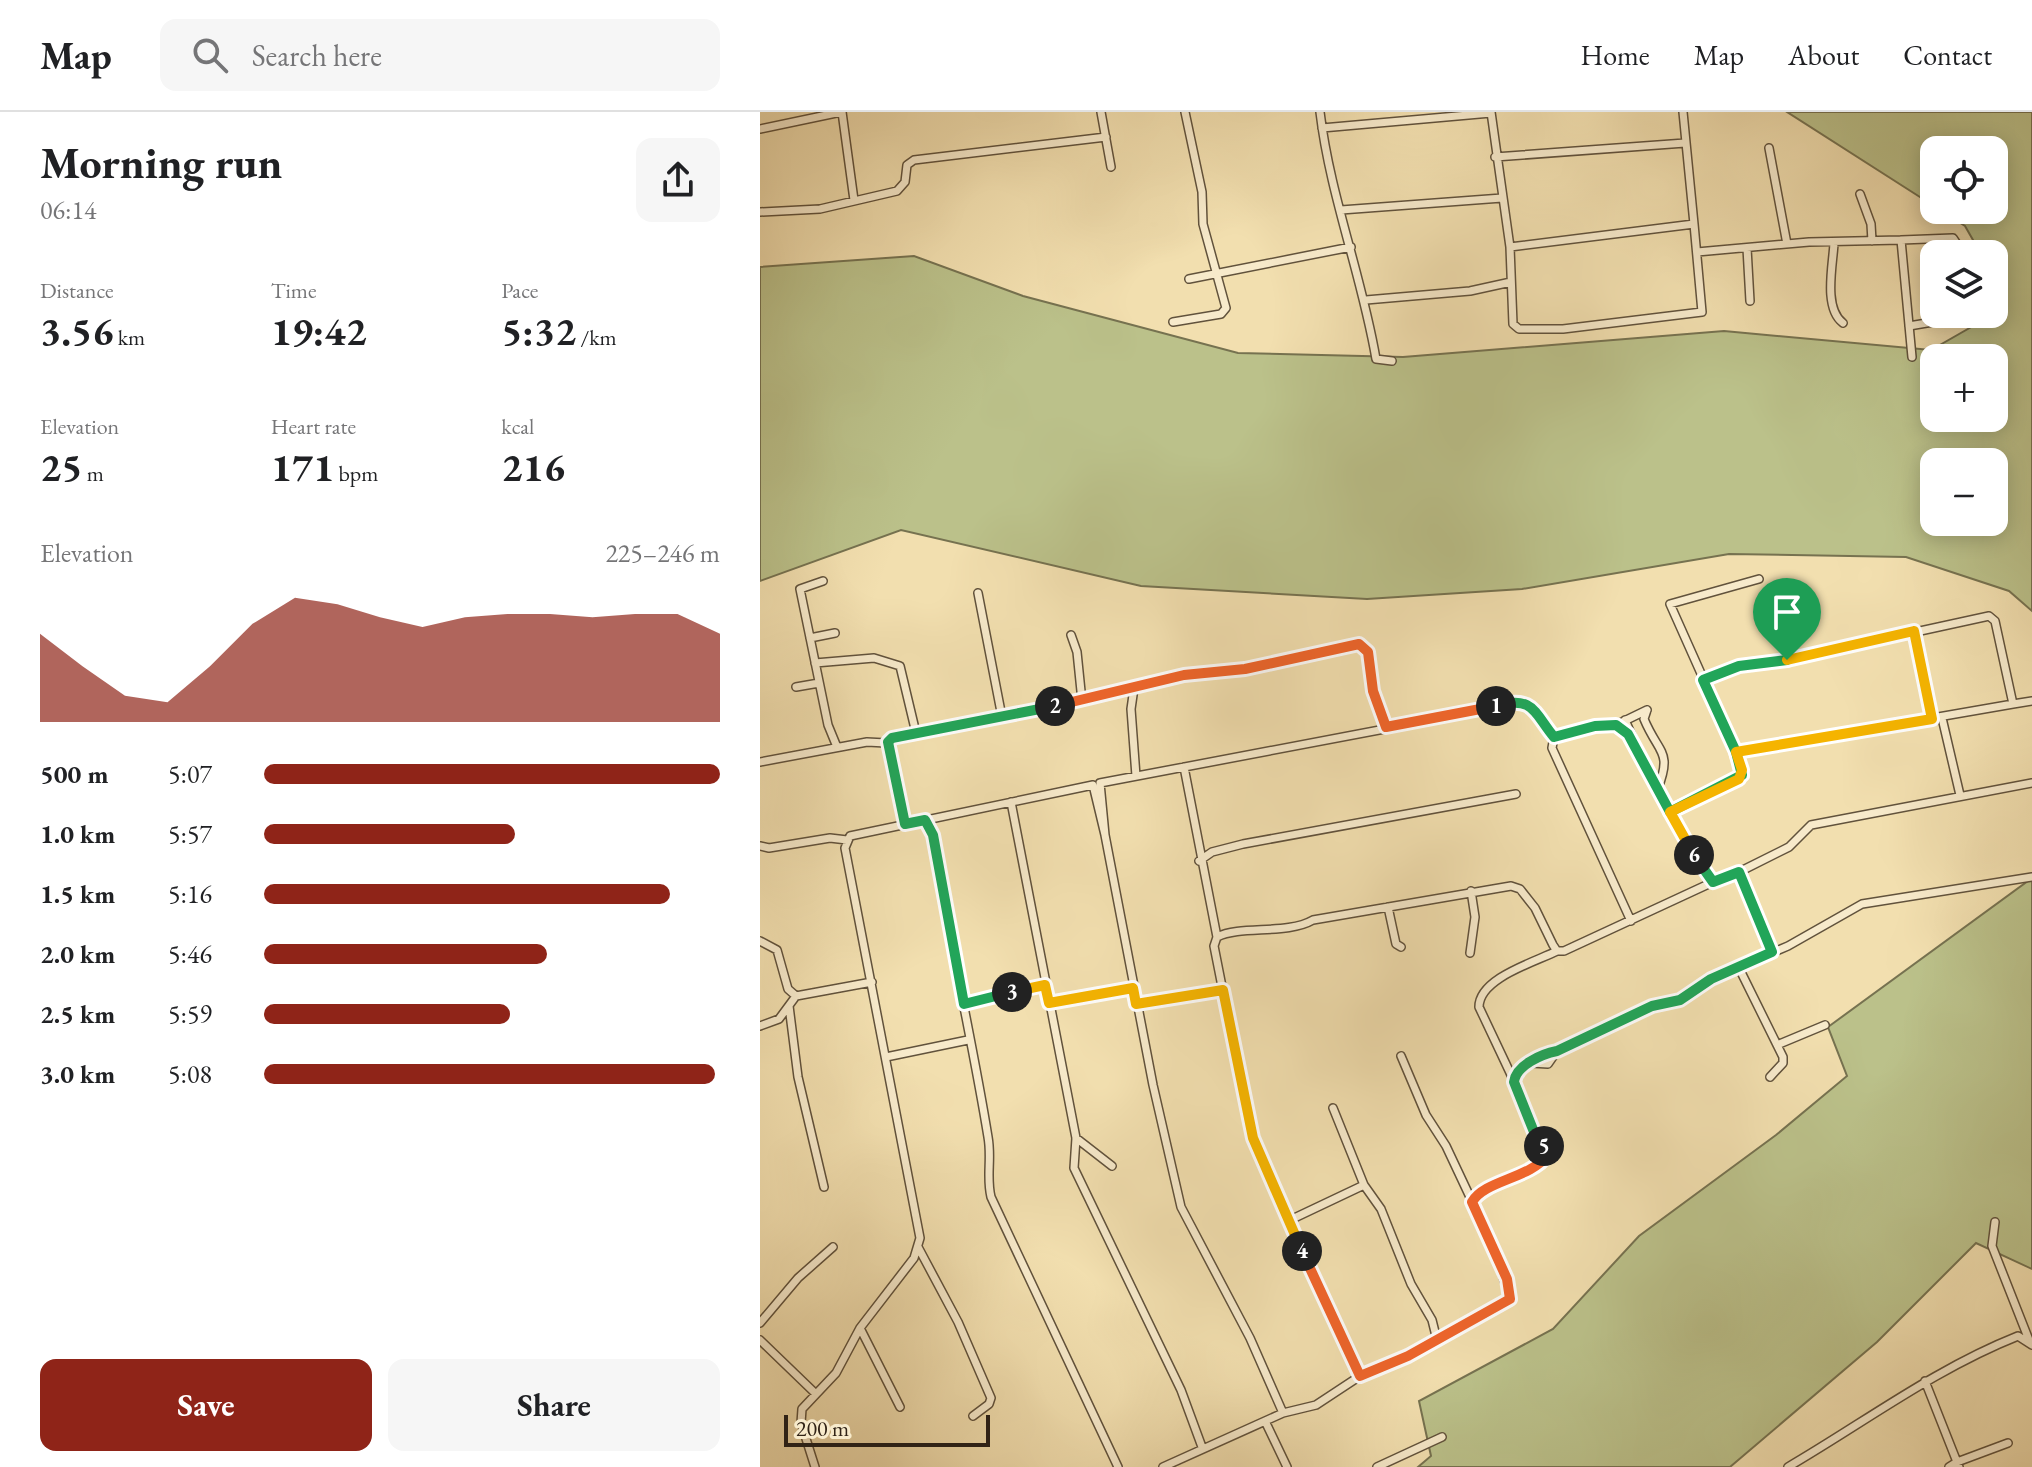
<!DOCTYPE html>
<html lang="en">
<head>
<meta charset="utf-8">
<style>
  :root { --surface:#fff; --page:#f6f6f6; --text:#202124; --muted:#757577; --line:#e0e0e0; --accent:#8f2418 }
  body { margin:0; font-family:"EB Garamond",serif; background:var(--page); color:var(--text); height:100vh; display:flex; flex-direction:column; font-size:30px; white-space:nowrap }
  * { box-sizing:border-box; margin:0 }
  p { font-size:26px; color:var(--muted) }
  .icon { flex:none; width:44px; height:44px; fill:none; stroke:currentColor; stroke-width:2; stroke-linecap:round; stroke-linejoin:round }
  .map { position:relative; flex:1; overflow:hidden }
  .side { display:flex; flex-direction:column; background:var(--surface); width:760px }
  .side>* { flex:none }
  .fabs { position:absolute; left:1160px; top:24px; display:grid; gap:16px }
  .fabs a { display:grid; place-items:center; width:88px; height:88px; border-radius:16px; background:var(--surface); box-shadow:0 4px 20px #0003; font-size:40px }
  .scale { position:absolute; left:24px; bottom:20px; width:206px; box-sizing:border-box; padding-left:8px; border:4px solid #312316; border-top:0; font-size:22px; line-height:28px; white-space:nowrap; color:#312316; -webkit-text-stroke:6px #f7eacb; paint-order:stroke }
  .pin { position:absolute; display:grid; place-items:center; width:68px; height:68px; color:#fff; margin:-82px -34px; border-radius:50% 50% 50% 0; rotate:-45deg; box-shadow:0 0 8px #0007 }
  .pin .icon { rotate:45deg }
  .km { position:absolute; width:40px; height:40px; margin:-20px; border-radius:50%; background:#222; color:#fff; font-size:22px; line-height:40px; text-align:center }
  .round { display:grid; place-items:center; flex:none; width:84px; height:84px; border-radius:16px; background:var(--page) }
  .overview { display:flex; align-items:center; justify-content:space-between; height:136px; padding:0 40px }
  h1 { font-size:44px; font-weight:700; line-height:60px }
  .metrics { display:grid; grid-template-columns:repeat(3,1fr); gap:12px; height:136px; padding:8px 40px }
  .metrics div { display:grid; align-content:center }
  .metrics b { font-size:40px; font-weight:700 }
  .metrics small { font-size:22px; font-weight:400 }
  .metrics p { font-size:22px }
  .chart { height:224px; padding:16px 40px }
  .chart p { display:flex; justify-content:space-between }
  .chart svg { width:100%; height:144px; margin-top:8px; fill:var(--accent); opacity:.7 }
  .action { display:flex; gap:16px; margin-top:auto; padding:16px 40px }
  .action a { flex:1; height:92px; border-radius:16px; background:var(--accent); color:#fff; font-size:32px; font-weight:700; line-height:92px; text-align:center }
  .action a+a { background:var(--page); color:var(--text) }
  ul { padding:0 40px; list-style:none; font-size:26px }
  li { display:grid; grid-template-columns:128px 96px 1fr; align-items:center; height:60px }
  li i { height:20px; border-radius:10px; background:var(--accent) }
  header { display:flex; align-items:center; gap:48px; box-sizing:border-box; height:112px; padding:0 40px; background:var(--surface); border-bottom:2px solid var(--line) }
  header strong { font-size:38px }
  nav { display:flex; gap:44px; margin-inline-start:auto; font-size:28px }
  .search { width:560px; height:72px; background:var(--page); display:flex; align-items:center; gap:20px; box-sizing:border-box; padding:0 28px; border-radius:16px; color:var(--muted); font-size:30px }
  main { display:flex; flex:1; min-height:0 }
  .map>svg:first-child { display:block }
</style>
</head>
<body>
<header>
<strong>Map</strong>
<div class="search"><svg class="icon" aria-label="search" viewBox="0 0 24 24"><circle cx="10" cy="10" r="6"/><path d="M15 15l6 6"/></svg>Search here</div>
<nav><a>Home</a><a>Map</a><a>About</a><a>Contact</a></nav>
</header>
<main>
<section class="side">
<div class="overview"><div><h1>Morning run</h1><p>06:14</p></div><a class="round"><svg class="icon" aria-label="share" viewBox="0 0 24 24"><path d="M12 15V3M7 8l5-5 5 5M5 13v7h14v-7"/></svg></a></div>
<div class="metrics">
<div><p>Distance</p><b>3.56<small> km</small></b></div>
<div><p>Time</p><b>19:42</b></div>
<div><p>Pace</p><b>5:32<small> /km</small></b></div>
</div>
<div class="metrics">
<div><p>Elevation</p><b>25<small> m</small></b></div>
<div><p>Heart rate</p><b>171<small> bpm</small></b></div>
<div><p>kcal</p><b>216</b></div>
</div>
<div class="chart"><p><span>Elevation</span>225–246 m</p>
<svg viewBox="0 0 160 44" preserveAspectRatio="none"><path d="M0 44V17L10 27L20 36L30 38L40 27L50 14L60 6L70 8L80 12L90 15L100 12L110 11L120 11L130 12L140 11L150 11L160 17V44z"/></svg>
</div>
<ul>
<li><b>500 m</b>5:07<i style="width:100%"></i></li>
<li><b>1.0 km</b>5:57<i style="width:55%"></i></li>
<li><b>1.5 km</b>5:16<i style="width:89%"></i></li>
<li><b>2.0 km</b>5:46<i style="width:62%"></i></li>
<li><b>2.5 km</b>5:59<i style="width:54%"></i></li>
<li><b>3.0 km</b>5:08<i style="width:99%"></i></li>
</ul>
<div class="action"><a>Save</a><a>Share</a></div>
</section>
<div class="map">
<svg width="1272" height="1355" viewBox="0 0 1272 1355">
  <rect width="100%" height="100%" fill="#f2dfaf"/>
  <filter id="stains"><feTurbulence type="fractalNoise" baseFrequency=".0025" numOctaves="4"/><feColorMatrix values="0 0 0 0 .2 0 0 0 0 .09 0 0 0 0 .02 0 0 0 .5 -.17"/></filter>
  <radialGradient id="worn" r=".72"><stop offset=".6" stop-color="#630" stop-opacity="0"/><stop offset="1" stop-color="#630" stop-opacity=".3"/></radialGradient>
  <path fill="#bbc18a" stroke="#767250" stroke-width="2" fill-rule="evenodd" d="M1027,0H1272V499L1249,479L1146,445L969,442L762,477L607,487L381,474L141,418L0,469V155L154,144L263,184L478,241L643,245L964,219L1171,238L1234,202V142H1221L1205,114L1180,98H1234V38H1174V94ZM1174,246H1234V306H1174ZM1174,350H1234V410H1174Z
    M1272,766V1157L1216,1131L1117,1230L970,1355H658L671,1344L659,1289L793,1217L879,1124L1016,1023L1087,964L1068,915Z"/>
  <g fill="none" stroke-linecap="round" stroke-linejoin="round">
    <defs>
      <path id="street" d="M82,0L94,88
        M341,0L351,55
        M560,0C570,84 602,164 616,247L632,249
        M731,0L750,135L753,212L759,217H803L942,200L934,112
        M562,16L731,1
        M0,17L81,0
        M1009,36L1027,132
        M735,45L925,31
        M1100,82L1111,112L1112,129
        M581,98L742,86
        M0,100L60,97L137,79L145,70L147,53L154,48L346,25
        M1141,128L1193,126L1201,138
        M1074,131C1073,153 1063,196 1083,211
        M750,135L934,112L923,0
        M987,136L990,189
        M937,140L1049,130L1141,128L1152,245
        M429,167L591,135
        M606,188L710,179L751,170
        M413,210L461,202L466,196L443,112L442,80L425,0
        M1149,214L1220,202
        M63,469L40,477L68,613L77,635
        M218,481L242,605
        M1154,519L1172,607
        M311,523L317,540L322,589
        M50,526L75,521
        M55,551L114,546L140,554L156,621
        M36,575L59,571
        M374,576L371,597L376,664
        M1253,592L1272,589
        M887,598L884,607C899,643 913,638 897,679
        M1182,606L1200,683
        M865,608L891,667L953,770L979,760
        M794,625L792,636L871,809
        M128,630L145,712
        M976,640L910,492L999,467
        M0,650L107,630L126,631L132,626L322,589L424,563L485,557L599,532L608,540L613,579L626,615
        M424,655L457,825L454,834L483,981L501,1050L600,1264
        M251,690L316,1026L314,1056L421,1278L442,1335
        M910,700L979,667L982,658L976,640L1253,592L1235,509L1229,504L1027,548L979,554L943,568
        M165,708C180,737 180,770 186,803C200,877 216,951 228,1025C232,1047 226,1064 231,1085L358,1355
        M345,723L393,973L421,1095L490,1226L523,1301
        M0,734L9,736L70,726L87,728
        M439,749L452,740L483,732L756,682
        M628,795L636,832L641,835
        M457,825C481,813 527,823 553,808L751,774L760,777L775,796L793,833L797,839H804L953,770
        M0,829L17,838L28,877L36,884
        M1012,840L979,760L1029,735L1051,713L1272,671
        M710,841L715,805L711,779
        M979,856L1023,945V951L1010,965
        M289,891L373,876
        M204,892L285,873
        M376,892L463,878
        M29,894L38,965L64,1075
        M0,914L19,907L36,884L112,870
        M1017,933L1065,913
        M126,945L208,928
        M771,951L788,952L797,939
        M753,967L719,895C719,866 775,850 797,839
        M573,996L604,1073L621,1097L651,1172L672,1208L677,1228
        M316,1026L352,1054
        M712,1090C719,1077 769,1060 787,1046C787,1040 759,982 754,970V963L782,943L797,939L892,894L920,888L951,867L1028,834L1102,792L1272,765
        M528,1109L604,1073
        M1235,1110L1232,1134L1269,1228
        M158,1135L198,1210L231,1286L229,1292L213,1304
        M0,1211L38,1166L73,1135
        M100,1216L140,1295
        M0,1228L56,1282
        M1165,1269L1197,1350L1189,1355
        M505,1309L527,1355
        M55,1355L41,1311L42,1297L76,1261L100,1216L154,1146L160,1126L85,736L90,724L333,673L345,723L340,671L725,598C751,590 771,585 786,612C790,620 791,623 799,625L831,615L856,613L887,598
        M403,1355L523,1301L556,1293L600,1264L648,1244L750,1187L734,1136L686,1034L666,1003L641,944
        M617,1355L682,1325
        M1028,1355C1105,1310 1175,1257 1258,1224L1272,1233
        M1199,1355L1197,1350L1248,1331"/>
    </defs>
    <use href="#street" stroke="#61523c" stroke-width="10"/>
    <use href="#street" stroke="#f7eacb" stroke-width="7"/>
  </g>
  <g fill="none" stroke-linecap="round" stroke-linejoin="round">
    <defs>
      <path id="split-1" d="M736,594C774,583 774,601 794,625L835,614L856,613L868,622L910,700L982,663L976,640L943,568L979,554L1027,548"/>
      <path id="split-2" d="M295,594L424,563L485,557L599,532L608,540L613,579L626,615L736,594"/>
      <path id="split-3" d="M252,880L204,892L173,723L165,708L145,712L128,630L132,626L295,594"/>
      <path id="split-4" d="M252,880L285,873L289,891L373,876L376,892L463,878L493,1026L542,1139"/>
      <path id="split-5" d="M542,1139L600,1264L648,1244L750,1187L747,1167L712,1090C725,1068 769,1067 788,1043L784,1034"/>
      <path id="split-6" d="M784,1034L774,1020L754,970C756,953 782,942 797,939L892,894L920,888L951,867L1012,840L979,760L953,770L934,743"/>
      <path id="split-7" d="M934,743L910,700L979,667L982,658L976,640L1172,607L1154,519L1027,548"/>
    </defs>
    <use href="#split-1" stroke="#fff" stroke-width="16"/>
    <use href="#split-2" stroke="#fff" stroke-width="16"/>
    <use href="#split-3" stroke="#fff" stroke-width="16"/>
    <use href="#split-4" stroke="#fff" stroke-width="16"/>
    <use href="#split-5" stroke="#fff" stroke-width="16"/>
    <use href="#split-6" stroke="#fff" stroke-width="16"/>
    <use href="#split-7" stroke="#fff" stroke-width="16"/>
    <use href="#split-1" stroke="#22a559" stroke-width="10"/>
    <use href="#split-2" stroke="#f0652b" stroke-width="10"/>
    <use href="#split-3" stroke="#22a559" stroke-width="10"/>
    <use href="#split-4" stroke="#f5b400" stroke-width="10"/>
    <use href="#split-5" stroke="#f0652b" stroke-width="10"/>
    <use href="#split-6" stroke="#22a559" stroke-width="10"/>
    <use href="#split-7" stroke="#f5b400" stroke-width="10"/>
  </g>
  <rect width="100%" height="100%" filter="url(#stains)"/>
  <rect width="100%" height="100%" fill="url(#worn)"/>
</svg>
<div class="fabs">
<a><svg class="icon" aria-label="locate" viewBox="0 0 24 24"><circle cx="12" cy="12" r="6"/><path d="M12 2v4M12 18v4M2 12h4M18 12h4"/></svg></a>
<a><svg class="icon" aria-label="layers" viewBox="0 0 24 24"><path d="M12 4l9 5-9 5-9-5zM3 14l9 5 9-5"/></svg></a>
<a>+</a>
<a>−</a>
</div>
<div class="scale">200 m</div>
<div class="pin" style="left:1027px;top:548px;background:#1e9e55"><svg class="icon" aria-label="arrive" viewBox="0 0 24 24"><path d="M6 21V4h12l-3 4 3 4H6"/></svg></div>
<b class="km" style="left:736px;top:594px">1</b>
<b class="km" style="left:295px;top:594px">2</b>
<b class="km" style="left:252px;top:880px">3</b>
<b class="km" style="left:542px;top:1139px">4</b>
<b class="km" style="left:784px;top:1034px">5</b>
<b class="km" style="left:934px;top:743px">6</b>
</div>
</main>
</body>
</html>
